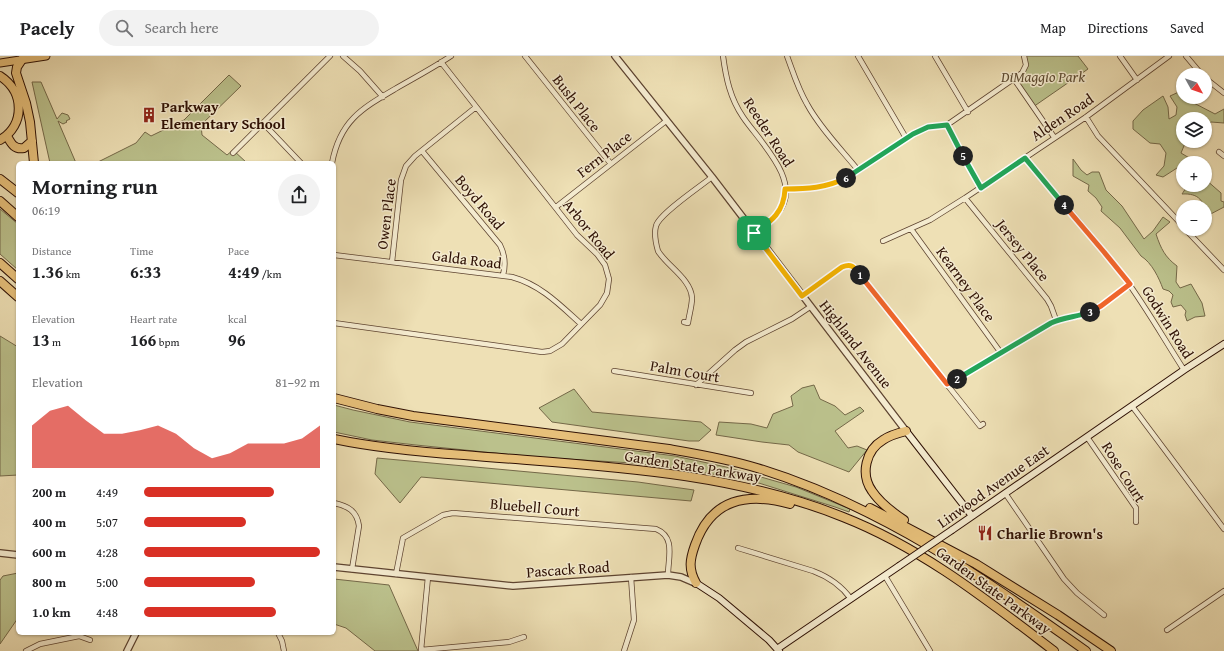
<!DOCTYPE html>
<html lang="en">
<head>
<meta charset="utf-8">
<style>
  :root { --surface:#fff; --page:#f2f2f2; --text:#202124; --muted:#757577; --line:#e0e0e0; --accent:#d93025 }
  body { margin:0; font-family:"Gentium Book Plus",serif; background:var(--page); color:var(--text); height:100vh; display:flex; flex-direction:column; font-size:15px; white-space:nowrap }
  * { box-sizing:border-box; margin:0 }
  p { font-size:13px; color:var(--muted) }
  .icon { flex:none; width:22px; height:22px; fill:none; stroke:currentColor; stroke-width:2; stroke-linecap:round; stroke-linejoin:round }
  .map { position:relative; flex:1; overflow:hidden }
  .side { position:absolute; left:16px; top:105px; width:320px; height:474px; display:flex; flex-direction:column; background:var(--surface); border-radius:6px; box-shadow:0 1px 3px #0004 }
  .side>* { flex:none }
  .needle { width:26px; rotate:130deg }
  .buttons { position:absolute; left:1176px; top:12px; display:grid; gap:8px }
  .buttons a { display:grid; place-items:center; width:36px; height:36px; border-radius:50%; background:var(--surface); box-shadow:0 1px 3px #0004; font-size:20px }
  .pin { position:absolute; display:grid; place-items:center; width:34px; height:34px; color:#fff; margin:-17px; border-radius:8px; box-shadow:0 2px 6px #0006 }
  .km { position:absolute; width:20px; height:20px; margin:-10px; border-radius:50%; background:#222; color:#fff; font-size:11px; line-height:20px; text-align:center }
  .round { display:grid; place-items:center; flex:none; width:42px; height:42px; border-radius:21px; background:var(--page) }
  .summary { display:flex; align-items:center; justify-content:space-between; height:68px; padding:0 16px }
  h1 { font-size:22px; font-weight:600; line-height:30px }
  .metrics { display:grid; grid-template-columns:repeat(3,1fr); gap:6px; height:68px; padding:4px 16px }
  .metrics div { display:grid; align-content:center }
  .metrics b { font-size:17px; font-weight:600 }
  .metrics small { font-size:11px; font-weight:400 }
  .metrics p { font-size:11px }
  .chart { height:112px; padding:8px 16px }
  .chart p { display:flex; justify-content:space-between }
  .chart svg { width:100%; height:72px; margin-top:4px; fill:var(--accent); opacity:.7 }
  ul { padding:0 16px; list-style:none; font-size:13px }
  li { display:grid; grid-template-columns:64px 48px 1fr; align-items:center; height:30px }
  li i { height:10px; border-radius:5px; background:var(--accent) }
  header { display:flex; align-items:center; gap:24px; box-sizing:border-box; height:56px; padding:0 20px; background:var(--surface); border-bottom:1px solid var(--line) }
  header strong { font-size:19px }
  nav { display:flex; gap:22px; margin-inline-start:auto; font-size:14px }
  .search { width:280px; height:36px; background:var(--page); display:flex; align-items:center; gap:10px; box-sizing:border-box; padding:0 14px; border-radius:22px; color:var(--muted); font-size:15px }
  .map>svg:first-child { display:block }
</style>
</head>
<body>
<header>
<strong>Pacely</strong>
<div class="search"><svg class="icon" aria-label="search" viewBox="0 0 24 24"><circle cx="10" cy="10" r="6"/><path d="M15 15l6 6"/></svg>Search here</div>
<nav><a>Map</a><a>Directions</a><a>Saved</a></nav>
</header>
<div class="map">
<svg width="1224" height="595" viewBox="0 0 1224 595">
  <rect width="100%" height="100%" fill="#eee0b5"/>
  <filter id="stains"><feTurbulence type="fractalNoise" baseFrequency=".005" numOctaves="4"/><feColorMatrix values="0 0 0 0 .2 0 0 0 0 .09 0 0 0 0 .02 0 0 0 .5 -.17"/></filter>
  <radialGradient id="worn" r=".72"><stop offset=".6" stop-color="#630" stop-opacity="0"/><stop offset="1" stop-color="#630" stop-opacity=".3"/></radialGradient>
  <path fill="#bbc18c" stroke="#746848" d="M1024,0H1078L1088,13L1033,51L1014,23L1025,13Z
    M229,19L241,30L201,69L202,79L227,99L233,94L247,107H96L136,87L145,76L151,80L184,64Z
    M32,26H41L57,63L62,57L68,59L70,63L66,65L67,66L63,68L58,65L76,107H50Z
    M1181,35L1183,38V41H1186L1190,45L1215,58L1224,53V67L1211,66L1205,73V63H1183V85H1186L1181,97L1191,103L1193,107H1183V112H1177L1163,121L1156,119L1164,110L1166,97L1160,88L1150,87L1133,73V65L1143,54L1163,40L1168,51L1169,63L1176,59L1177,51L1170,40Z
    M1073,103L1081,114L1087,119L1092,116H1099L1106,134L1122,150L1144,183L1153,175L1163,161L1170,166L1156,178C1161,193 1165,201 1177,210L1176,226L1180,232L1191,228L1202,247L1205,260L1195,261L1187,265L1185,259L1186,255L1181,249L1173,251L1171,246L1173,239L1169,235L1163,233C1159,222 1152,207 1141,200L1120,172L1101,155L1102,151L1096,142L1088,135L1089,129L1073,120Z
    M1205,123L1221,137V145L1224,146V151L1205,161C1205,145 1199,137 1182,138L1188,129H1205Z
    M0,153L18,168V214L0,198Z
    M0,280L18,291V419L0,420Z
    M814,329L820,343L835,350L845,359L860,351L864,355L835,375L848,392L857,390L867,394L849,416L798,396L789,389L762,386L716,379L719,366L751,368L767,372L773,358L793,350L791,340L802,332Z
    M574,333L592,356L701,366L711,374L699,385H689L552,366L539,352Z
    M334,349L353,354L410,366L675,400L726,411L796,431L850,453L849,456L835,451L746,423L672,412L632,407L533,401L416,389L372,384L334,376Z
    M377,402L638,426L694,434L691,445L421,421L400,447L375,418Z
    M18,517V562L0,588V524L3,520Z
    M334,523L389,529L418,595H375L346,572L334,568Z"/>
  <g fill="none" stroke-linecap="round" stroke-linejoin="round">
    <defs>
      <path id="minor" d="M343,0L360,15L383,41
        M525,0L611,108
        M723,0C726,22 730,42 743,61C759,85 804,126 778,157C772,165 762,172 755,177
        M787,0C793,16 798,33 807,48C820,72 841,93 858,114
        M858,0L906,82
        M935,0L968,56
        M1120,0L1137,24
        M1186,0L1202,19
        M1205,22L1224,37
        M1014,23L1054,81
        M1086,61L1098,80L1183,170
        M263,67L301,107
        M947,69L962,99L981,131
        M422,95L500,189C505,199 506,208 503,219
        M1219,96L1224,100
        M233,97L330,0
        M1025,102C1058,142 1093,180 1124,221C1146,251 1164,283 1184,314
        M332,107C340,65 361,53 395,33C414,22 433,12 451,0
        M785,133C809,133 825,132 847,122L913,78L928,71L947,69L1022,17L1026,9L1024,0
        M965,142L1047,243L1051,250L1056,264
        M556,151L666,65
        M911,173L1001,297
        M1185,173L1224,214
        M883,185L930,164L965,142L1086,61L1169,0
        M334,199L512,221C541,229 560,249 581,268
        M392,206L401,124L406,110L415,100L476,51
        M802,240L842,211C848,209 850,209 855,213L980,370L983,368
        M684,266L688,267C689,259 692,250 692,242C691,223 667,210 658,195C656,188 654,177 656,170C659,158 701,130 712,121
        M334,267L542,296L550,295L562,288L600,249L607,237L609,223L605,209L597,198L577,179L441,6
        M614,315L751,337
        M947,328L1051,267C1062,262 1074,262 1085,258C1101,252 1115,239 1130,228
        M696,329L735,294L746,286L792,263L810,251
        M1132,350L1224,473
        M1087,381L1136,452V466
        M1005,437L1064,523L1077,537L1104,559
        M334,447C348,450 357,455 359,470L352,513
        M738,492L813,515C829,521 841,529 851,543
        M396,518L403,482L443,459L453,457L656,473C676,481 668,502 668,519
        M885,520L930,595
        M428,521L421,594L509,586L524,581
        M1167,574L1224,535
        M278,577L282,585L284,595
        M26,595L40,588L79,580L90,584
        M624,595L634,564L631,521"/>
      <path id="tertiary" d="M615,0L712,121L906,375
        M0,497L18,499
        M334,511L513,530L668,519L681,521L695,527
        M127,595L136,577"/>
      <path id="secondary" d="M906,375L972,460
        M952,474L1184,314L1224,288
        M696,527L719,542L769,584L779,595
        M777,593L899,510"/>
      <path id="primary" d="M0,7L46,0"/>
      <path id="motorway" d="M23,2L17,11L16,17L26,47L30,66L34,107
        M0,20C25,36 25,69 0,84
        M7,80C11,87 14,94 24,92L32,85
        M0,123L18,137
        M0,145L18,161
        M0,207L18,223
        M0,225L18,241
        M334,342L377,353L413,360L669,393C698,398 728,403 757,412C879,449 984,522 1086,595
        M334,383C377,392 420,396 464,399C590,410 724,413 843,461C922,492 987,544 1054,595
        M870,452L976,508L1058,559L1111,595
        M904,464C892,456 880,447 872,435C860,418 866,394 883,384C890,379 898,377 906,375
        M696,527C688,513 690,503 695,489C711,443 747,436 790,448"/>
    </defs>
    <use href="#minor" stroke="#5d4330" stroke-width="6"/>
    <use href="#tertiary" stroke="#5d4330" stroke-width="8"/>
    <use href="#secondary" stroke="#2d0f03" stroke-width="8"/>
    <use href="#primary" stroke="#2d0f03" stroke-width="9"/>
    <use href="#motorway" stroke="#2d0f03" stroke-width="10"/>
    <use href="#minor" stroke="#f4ebcf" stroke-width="4.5"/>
    <use href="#tertiary" stroke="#f4ebcf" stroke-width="5.5"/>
    <use href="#secondary" stroke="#f4ebcf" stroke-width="6"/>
    <use href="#primary" stroke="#e7c07a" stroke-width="7"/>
    <use href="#motorway" stroke="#e7c07a" stroke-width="8"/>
    <defs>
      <path id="secondary-bridge" d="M899,510L952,474"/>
    </defs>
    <use href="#secondary-bridge" stroke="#2d0f03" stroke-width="8" stroke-linecap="butt"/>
    <use href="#secondary-bridge" stroke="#f4ebcf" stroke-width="6"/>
  </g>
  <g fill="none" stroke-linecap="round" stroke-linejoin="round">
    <defs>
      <path id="split-1" d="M754,177L802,240L842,211C852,207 854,211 860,219"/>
      <path id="split-2" d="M860,219L947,328L957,323"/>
      <path id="split-3" d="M957,323L1051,267C1064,261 1077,261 1090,256"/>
      <path id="split-4" d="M1064,149L1104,196L1130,228L1101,250L1090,256"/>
      <path id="split-5" d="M963,100L981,132L1025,102L1064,149"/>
      <path id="split-6" d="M846,122L913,78L928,71L947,69L963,100"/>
      <path id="split-7" d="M754,177C772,165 784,156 785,133C807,133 826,132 846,122"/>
    </defs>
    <use href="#split-1" stroke="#fff" stroke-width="8"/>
    <use href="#split-2" stroke="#fff" stroke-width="8"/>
    <use href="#split-3" stroke="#fff" stroke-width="8"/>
    <use href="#split-4" stroke="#fff" stroke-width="8"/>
    <use href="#split-5" stroke="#fff" stroke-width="8"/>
    <use href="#split-6" stroke="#fff" stroke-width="8"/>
    <use href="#split-7" stroke="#fff" stroke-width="8"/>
    <use href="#split-1" stroke="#f5b400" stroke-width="5"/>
    <use href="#split-2" stroke="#f0652b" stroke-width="5"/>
    <use href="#split-3" stroke="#22a559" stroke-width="5"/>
    <use href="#split-4" stroke="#f0652b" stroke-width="5"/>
    <use href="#split-5" stroke="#22a559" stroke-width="5"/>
    <use href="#split-6" stroke="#22a559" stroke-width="5"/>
    <use href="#split-7" stroke="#f5b400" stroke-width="5"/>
  </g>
  <defs>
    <symbol id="building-bare" viewBox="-9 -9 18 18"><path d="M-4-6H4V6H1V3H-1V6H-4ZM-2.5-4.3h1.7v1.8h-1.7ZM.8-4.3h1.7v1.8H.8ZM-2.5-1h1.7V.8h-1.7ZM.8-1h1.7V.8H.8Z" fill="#8f2418" stroke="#f4ebcf" stroke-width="2.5" paint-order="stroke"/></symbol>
    <symbol id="restaurant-bare" viewBox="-9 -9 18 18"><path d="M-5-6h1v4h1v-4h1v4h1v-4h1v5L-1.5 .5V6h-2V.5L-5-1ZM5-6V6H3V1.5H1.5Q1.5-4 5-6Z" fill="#8f2418" stroke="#f4ebcf" stroke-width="2.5" paint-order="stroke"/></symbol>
  </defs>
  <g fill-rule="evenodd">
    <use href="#building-bare" x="138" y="48" width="22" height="22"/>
    <use href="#restaurant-bare" x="974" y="466" width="22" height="22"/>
  </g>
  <g text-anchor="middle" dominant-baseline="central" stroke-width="3" stroke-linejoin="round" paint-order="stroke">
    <g font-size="15" font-style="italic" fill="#5f4d33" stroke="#f4ebcf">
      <text x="1043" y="20">DiMaggio Park</text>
    </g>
    <g font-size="15" fill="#2d0f03" stroke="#f4ebcf">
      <text transform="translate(577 47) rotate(52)">Bush Place</text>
      <text transform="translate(1062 61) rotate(-34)">Alden Road</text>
      <text transform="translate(769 76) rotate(57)">Reeder Road</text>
      <text transform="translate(604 98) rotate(-38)">Fern Place</text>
      <text transform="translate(480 146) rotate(50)">Boyd Road</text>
      <text transform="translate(386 158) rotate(-83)">Owen Place</text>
      <text transform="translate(589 173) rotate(51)">Arbor Road</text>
      <text transform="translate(1023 194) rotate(51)">Jersey Place</text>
      <text transform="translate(467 203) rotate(7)">Galda Road</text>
      <text transform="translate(966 228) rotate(54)">Kearney Place</text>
      <text transform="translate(1168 266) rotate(58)">Godwin Road</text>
      <text transform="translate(856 288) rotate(52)">Highland Avenue</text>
      <text transform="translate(685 315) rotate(10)">Palm Court</text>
      <text transform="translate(693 410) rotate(9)">Garden State Parkway</text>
      <text transform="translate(1124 416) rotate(58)">Rose Court</text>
      <text transform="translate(993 430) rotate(-35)">Linwood Avenue East</text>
      <text transform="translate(535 451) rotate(5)">Bluebell Court</text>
      <text transform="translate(568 513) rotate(-4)">Pascack Road</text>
      <text transform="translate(994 534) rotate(36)">Garden State Parkway</text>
    </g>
    <g font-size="15" font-weight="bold" fill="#2d0f03" stroke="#f4ebcf" text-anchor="start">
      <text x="161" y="50">Parkway<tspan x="161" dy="17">Elementary School</tspan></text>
      <text x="997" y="477">Charlie Brown's</text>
    </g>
  </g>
  <rect width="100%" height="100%" filter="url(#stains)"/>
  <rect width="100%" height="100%" fill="url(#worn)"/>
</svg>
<div class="buttons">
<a><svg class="needle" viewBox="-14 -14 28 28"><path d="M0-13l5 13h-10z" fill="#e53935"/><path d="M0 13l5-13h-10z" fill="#757577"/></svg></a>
<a><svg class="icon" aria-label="layers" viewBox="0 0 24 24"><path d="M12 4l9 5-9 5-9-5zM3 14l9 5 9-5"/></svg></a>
<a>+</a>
<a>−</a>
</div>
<div class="pin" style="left:754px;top:177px;background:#1e9e55"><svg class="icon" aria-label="arrive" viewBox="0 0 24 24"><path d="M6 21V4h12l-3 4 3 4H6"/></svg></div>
<b class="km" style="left:860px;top:219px">1</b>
<b class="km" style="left:957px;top:323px">2</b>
<b class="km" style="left:1090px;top:256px">3</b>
<b class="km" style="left:1064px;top:149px">4</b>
<b class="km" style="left:963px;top:100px">5</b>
<b class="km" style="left:846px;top:122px">6</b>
<section class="side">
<div class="summary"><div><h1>Morning run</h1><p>06:19</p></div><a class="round"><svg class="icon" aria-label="share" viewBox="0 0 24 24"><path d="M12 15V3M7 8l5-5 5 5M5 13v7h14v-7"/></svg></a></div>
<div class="metrics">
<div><p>Distance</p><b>1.36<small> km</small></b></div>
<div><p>Time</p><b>6:33</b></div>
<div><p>Pace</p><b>4:49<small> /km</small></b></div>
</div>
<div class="metrics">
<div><p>Elevation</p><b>13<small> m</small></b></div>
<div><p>Heart rate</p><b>166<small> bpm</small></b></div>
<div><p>kcal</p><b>96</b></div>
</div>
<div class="chart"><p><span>Elevation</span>81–92 m</p>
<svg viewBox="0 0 160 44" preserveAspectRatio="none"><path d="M0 44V18L10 9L20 6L30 15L40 23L50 23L60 21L70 18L80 23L90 32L100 38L110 35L120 29L130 29L140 29L150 26L160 18V44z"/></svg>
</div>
<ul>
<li><b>200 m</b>4:49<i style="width:74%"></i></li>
<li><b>400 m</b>5:07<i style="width:58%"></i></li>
<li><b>600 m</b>4:28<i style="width:100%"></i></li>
<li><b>800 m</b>5:00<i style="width:63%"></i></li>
<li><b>1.0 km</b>4:48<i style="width:75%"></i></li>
</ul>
</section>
</div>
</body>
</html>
